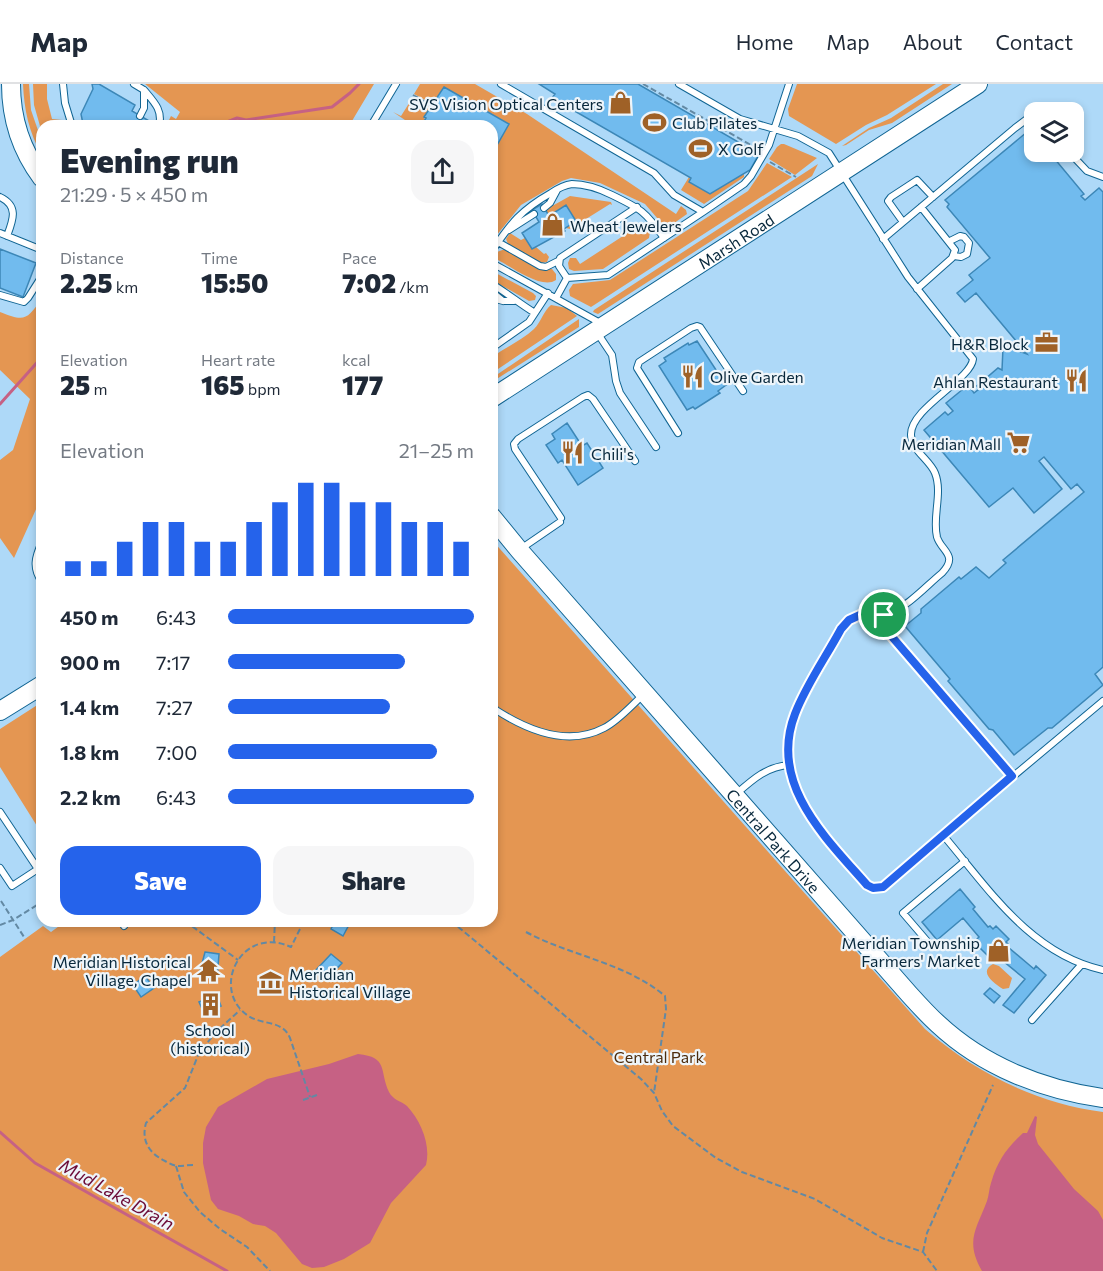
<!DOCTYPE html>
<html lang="en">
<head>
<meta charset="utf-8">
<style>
  :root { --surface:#fff; --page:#f6f6f7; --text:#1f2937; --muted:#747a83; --line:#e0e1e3; --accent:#2563eb }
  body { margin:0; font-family:Commissioner,sans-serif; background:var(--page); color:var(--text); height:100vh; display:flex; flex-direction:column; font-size:22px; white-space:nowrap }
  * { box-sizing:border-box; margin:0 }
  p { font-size:20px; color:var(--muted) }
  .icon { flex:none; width:33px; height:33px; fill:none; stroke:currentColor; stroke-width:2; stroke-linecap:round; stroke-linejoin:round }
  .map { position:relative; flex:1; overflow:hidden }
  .side { position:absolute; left:36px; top:36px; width:462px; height:807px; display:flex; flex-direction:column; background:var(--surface); border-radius:18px; box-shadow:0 3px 9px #0003 }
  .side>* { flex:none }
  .controls { position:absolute; left:1024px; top:18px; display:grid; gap:12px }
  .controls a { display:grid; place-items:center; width:60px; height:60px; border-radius:12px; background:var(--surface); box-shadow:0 3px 9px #0003; font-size:30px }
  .pin { position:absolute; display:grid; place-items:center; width:51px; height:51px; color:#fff; margin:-26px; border:3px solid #fff; border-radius:50%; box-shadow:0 2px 6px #0007 }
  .round { display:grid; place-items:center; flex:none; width:63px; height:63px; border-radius:18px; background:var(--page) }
  .head { display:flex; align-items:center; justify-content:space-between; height:102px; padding:0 24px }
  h1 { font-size:33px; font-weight:800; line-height:45px }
  .metrics { display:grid; grid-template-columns:repeat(3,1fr); gap:9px; height:102px; padding:6px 24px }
  .metrics div { display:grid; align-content:center }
  .metrics b { font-size:26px; font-weight:800 }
  .metrics small { font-size:16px; font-weight:400 }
  .metrics p { font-size:16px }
  .chart { height:168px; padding:12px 24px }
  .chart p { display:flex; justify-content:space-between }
  .chart svg { width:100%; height:108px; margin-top:6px; stroke:var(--accent); stroke-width:6 }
  .button { display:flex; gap:12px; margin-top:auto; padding:12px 24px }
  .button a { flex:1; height:69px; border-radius:18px; background:var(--accent); color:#fff; font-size:24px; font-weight:800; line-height:69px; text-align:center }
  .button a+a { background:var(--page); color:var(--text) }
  ul { padding:0 24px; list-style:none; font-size:20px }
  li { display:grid; grid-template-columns:96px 72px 1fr; align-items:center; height:45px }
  li i { height:15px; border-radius:8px; background:var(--accent) }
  header { display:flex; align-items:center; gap:36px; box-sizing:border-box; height:84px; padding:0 30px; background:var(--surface); border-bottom:2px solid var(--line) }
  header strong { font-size:28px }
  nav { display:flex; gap:33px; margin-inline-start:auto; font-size:21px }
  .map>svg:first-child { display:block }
</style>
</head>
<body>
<header>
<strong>Map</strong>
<nav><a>Home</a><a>Map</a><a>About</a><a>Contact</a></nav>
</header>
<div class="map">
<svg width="1103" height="1187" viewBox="0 0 1103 1187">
  <rect width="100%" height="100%" fill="#aed9f8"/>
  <path fill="#e49652" d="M23,0H29L31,26L42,58V71C29,49 24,25 23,0Z
    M33,0H47V15L52,35L62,36L65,42H42V49L34,21Z
    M145,0H374L349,42H166L171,32L176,35L180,28Z
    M420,0H475L527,30L676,130L681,122L686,126L687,130L670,142H664L645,120L600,99L571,94L562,97L521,121L492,157V70L509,40L444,3L434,20H432L414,10Z
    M797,0H936L887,31L866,41L836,60L789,32L788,25Z
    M943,0H952L892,39L869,46L846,61L842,62L869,44L891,34Z
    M413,13L430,23L421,42H414L393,28L401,32Z
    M781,60H784L817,74L795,91L769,75L777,63Z
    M767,79L792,93L591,223L570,212L569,206L573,200L610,196L748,107Z
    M818,80L812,92L598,230L593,228L594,226Z
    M744,89V93L704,120L681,106L689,93L691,94L689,98L710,110Z
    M570,112L611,118L612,121L610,120L570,145L566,144L576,137L566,122L549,132L545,126Z
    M643,139L645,140L650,148L649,154L603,185L574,187L569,185L568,179L570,174H576L580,180Z
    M510,149L521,156L525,154L532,165L536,163L544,170L546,169L549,173L547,178L541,179L508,160L506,155Z
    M505,165L536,184L552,185L556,190V196C542,206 512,183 498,176L497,168Z
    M492,187L533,209L536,212L535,216L529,217L492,196Z
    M42,214V412L14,474L0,454V376L13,366L30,315L0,286V228C25,238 27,236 42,214Z
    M551,221L567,224L577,232L492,289V273C505,264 522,256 534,245C541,238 544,226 551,221Z
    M579,235V243L492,298V294Z
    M492,456L925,945C976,989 1035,1019 1103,1028V1187H0V873L43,842L51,848L66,837H492Z
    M42,618V750L0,683V645Z
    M993,880L999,882L1012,894L1009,904L1003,905C994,899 978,888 993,880Z"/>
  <path fill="#c66184" d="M358,970C389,973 379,987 389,1008C393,1016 401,1017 407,1022C421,1037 431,1061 426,1081L391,1119L370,1159L344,1175L324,1183L312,1184L302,1180L276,1149L265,1142L253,1140L239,1132L218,1125L211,1116L203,1079V1059L206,1043L218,1023L267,995L329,980Z
    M1035,1032L1037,1033L1035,1051L1038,1060L1074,1105L1098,1127L1103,1136V1187H982C965,1157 976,1146 987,1117C989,1111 989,1105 991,1099C998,1076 1006,1065 1023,1049H1027Z"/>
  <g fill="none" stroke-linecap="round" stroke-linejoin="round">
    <path stroke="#c66184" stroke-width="3" d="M226,42L227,38L237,34L246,36L332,23L350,9L359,0
      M0,320L42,273
      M0,1048L35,1079L227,1187"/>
  </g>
  <path fill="#71bbee" stroke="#3c87b7" stroke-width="1.5" d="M92,0H99L135,21L132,27L151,38L149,42H132L125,38L123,42H87L83,40L81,30L93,5Z
    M539,0H638L759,70L750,86L710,110L689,98L691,94L552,14L555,10Z
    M444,3L509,40L492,70V42H421L426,34L424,33Z
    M1027,48L1031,52L1033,49L1035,51V68H1049L1084,110L1081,112L1085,116L1099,104L1103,108V583L1095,590L1103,601L1052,644H1048L1014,671L993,646L989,645L948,597L950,595L905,542L921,529V525L959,493L961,495L976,483L989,494L1006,479L1003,476L1084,408L1077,400L1071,405L1044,373L1039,377L1062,405L1034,429L1013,404L989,423L924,346L945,328L948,331L953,327L946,319L968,301L974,309L979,305L977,302L998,284L1002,286L1003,264L1016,266L1027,270L976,209L965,218L957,209L973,196L969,191L990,174L947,123L949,120L945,116Z
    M542,120L549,132L566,121L576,137L564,145L565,147L532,165L522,149L539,138L532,126Z
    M0,165L36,179L23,213L0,204Z
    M697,257L726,301L718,307L720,309L695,325L693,323L687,326L659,282L666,277L664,274L688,259L689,261Z
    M567,339L582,362L587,359L603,384L578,401L562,376L558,379L546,361L555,355L552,350Z
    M960,805L975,823L973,825L988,843L990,842L993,845L996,842L1009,855L1006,858L1009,861L1008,863L1034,885L1036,882L1046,891L1014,929L1003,921L1025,895L998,873L996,874L993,871L990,874L977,861L980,858L977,855L979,853L963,834L937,856L922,838Z
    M335,837H351L343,852L331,845Z
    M205,868L219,870L217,895L199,891Z
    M331,870L342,879L327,895L316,886Z
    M145,892L154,904L141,913L133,901Z
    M990,904L1000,912L994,919L984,910Z
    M217,911L221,922L204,929L199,918Z"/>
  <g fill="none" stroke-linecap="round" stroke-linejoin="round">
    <defs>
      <path id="lane" d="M63,0L65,19L72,42
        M134,0L144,6V24L140,32
        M501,0L654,89L674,111L703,128L744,100L751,92L769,61L789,0
        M679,0L740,35L798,52L829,69L908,193L973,275C971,296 910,324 911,351C911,366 930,376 935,389C943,409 932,433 937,453C941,467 959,471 942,489C926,502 909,522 889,529C872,536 860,526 845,540L796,627L790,650L789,671L792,692L804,724L820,747L867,801L874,804H880L1103,617
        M144,6C154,18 163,26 159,42
        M375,42L372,40L396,0
        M1069,68L1087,87L1103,93
        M0,113C19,122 13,136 7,152
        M544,124L550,119L557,106
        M903,138L888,117L891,113L917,96L933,113
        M509,146L534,130
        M0,149L42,166
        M883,155L1015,44L1027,35L1035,34
        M950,157L960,152L964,153L969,159L967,170L961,173L954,172
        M498,158L540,182L546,183L558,177
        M492,167C511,139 521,126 551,109C557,105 564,101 572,100C585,100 600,105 612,111C641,125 645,127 664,154
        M492,179L602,240
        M567,194L608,191L703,128
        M567,194L559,182L560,174L637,123
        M492,200C507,209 520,220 535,229
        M917,205L952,174L955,166L921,123
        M492,208L503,217
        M0,211L24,218L28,214L42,192
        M492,214L503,217H514
        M556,214L567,194
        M598,250L612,271L616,297L620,309L656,363
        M492,264L529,238L548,209
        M678,349L637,284L639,278L691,244L697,242L700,243L743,307
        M561,434L515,365L514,360L518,355L583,313L588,311L593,315L635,377
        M42,458C35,473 32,484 42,498
        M522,464L560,438
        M884,531L887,547L1013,692
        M492,621L496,626C527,646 568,663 604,644C618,637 631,622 643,611
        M735,711C752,696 767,682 790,681
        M0,728L38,785L12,802L0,784
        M943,751C988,804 1030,870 1103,886
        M121,837L124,842
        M927,857L903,829L965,777
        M1032,936L1082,880"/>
      <g id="secondary">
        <path d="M11,0C11,35 21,66 42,94"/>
        <path id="s1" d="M492,314L978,0"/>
        <path id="s2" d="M492,433L519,466L909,910C918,920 928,931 938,940C983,982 1043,1006 1103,1014"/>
        <path d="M0,627L42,601"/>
      </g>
    </defs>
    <use href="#lane" stroke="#116593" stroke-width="8"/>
    <use href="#secondary" stroke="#116593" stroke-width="20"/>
    <path stroke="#6389a3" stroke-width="2" stroke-dasharray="6 3" stroke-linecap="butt" d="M643,0L758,65
      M413,11L431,21
      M770,78L796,93
      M1,817L24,853
      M185,837L238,876
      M304,837L291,863C280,858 270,857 259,860C229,870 220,912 247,931C262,942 282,935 290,954L310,1013
      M451,837L641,995L654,1009L662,1027L673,1042L716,1074L742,1088L815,1115L882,1154L923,1168L937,1187
      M0,841L13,836L42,818
      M526,848C571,872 626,879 665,912L666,925L654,1009
      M274,858L275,837
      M303,1016L317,1011
      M193,1081C188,1081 183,1082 178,1082C174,1082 169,1079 165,1077C149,1069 141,1057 146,1039L185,1004L199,969L216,948L240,926
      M176,1082L184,1108L200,1128L220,1145L247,1163L270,1187
      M923,1168L927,1149L993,1001"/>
    <use href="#lane" stroke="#fff" stroke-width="6"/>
    <use href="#secondary" stroke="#fff" stroke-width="18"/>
  </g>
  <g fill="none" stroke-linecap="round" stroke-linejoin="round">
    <defs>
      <path id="route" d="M860,531H884L887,547L1012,692L883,803L873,804L867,801C826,754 768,700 795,630C806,601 826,573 841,545L849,536Z"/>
    </defs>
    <use href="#route" stroke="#fff" stroke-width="12"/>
    <use href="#route" stroke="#2563eb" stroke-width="8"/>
  </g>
  <defs>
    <symbol id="shop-bare" viewBox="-9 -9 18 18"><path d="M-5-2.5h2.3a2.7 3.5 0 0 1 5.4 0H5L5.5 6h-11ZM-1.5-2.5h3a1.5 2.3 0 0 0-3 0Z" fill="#9f6127" stroke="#eef5fa" stroke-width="2.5" paint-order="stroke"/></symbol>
    <symbol id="stadium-bare" viewBox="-9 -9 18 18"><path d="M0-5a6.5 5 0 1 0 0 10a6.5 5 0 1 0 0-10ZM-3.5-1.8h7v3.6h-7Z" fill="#9f6127" stroke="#eef5fa" stroke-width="2.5" paint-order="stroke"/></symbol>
    <symbol id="office-bare" viewBox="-9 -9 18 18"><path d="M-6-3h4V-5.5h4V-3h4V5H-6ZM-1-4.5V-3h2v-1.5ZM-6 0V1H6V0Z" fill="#9f6127" stroke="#eef5fa" stroke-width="2.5" paint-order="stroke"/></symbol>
    <symbol id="restaurant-bare" viewBox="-9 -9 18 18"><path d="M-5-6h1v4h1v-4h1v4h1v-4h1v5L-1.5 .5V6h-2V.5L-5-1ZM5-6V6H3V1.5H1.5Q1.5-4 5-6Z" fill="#9f6127" stroke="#eef5fa" stroke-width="2.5" paint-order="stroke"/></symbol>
    <symbol id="supermarket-bare" viewBox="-9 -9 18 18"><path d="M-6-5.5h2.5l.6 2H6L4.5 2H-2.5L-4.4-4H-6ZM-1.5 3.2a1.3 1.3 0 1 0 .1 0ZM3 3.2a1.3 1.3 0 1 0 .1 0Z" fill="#9f6127" stroke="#eef5fa" stroke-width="2.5" paint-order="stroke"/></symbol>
    <symbol id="temple-bare" viewBox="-9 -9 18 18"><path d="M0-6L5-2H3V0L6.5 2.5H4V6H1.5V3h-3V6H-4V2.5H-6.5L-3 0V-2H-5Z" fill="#9f6127" stroke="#eef5fa" stroke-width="2.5" paint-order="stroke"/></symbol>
    <symbol id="museum-bare" viewBox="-9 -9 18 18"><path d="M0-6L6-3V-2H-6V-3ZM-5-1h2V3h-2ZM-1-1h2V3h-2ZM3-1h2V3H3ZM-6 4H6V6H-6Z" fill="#9f6127" stroke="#eef5fa" stroke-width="2.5" paint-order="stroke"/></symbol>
    <symbol id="building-bare" viewBox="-9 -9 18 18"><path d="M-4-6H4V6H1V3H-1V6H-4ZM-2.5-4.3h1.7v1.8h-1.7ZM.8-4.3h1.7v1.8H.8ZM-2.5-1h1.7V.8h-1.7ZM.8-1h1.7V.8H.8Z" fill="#9f6127" stroke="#eef5fa" stroke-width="2.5" paint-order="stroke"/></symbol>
  </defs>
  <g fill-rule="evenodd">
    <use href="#shop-bare" x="604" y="2" width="33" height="33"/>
    <use href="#stadium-bare" x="638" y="22" width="33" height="33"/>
    <use href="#stadium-bare" x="684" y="48" width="33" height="33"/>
    <use href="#shop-bare" x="536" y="124" width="33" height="33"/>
    <use href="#office-bare" x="1030" y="242" width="33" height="33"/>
    <use href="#restaurant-bare" x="676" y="276" width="33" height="33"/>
    <use href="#restaurant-bare" x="1060" y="280" width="33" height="33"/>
    <use href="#supermarket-bare" x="1002" y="342" width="33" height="33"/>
    <use href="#restaurant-bare" x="556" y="352" width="33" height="33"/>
    <use href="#shop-bare" x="982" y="850" width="33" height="33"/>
    <use href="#temple-bare" x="192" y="870" width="33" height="33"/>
    <use href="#museum-bare" x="254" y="882" width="33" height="33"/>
    <use href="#building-bare" x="194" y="904" width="33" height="33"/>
  </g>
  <g text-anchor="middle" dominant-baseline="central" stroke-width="4.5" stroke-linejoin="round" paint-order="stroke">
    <g font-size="16" fill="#07273b" stroke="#eef5fa" text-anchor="end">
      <text x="603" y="19">SVS Vision Optical Centers</text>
      <text x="672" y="38" text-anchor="start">Club Pilates</text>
      <text x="718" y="64" text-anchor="start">X Golf</text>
      <text x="570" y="141" text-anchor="start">Wheat Jewelers</text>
      <text x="1029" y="259">H&amp;R Block</text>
      <text x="710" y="292" text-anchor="start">Olive Garden</text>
      <text x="1058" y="297">Ahlan Restaurant</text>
      <text x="1001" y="359">Meridian Mall</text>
      <text x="591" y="369" text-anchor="start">Chili's</text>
      <text x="980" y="858">Meridian Township<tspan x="980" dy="18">Farmers' Market</tspan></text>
      <text x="191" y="877">Meridian Historical<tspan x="191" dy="18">Village, Chapel</tspan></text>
      <text x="289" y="889" text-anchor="start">Meridian<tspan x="289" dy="18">Historical Village</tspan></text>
      <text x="210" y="945" text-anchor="middle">School<tspan x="210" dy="18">(historical)</tspan></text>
    </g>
    <g font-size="16" fill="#07273b" stroke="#eef5fa">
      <text stroke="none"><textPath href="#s1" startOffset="290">Marsh Road</textPath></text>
      <text stroke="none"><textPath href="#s2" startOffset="429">Central Park Drive</textPath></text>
    </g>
    <g font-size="16" fill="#4d2c0d" stroke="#eef5fa">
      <text x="659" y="972">Central Park</text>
    </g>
    <g font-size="18" font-style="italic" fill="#6c0c38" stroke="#eef5fa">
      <text transform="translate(117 1110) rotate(29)">Mud Lake Drain</text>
    </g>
  </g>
</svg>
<div class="controls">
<a><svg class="icon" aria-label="layers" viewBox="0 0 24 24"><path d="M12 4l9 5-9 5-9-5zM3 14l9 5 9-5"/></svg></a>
</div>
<div class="pin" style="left:884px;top:531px;background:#1e9e55"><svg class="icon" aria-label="arrive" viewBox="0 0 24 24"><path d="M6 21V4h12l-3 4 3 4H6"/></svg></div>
<section class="side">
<div class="head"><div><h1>Evening run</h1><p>21:29 · 5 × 450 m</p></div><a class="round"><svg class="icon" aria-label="share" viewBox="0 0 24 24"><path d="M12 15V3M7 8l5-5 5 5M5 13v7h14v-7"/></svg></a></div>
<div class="metrics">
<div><p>Distance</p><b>2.25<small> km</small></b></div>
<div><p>Time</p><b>15:50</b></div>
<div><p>Pace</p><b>7:02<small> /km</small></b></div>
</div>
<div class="metrics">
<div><p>Elevation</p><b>25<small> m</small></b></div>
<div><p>Heart rate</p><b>165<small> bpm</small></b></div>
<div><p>kcal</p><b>177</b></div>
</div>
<div class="chart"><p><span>Elevation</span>21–25 m</p>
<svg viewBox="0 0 160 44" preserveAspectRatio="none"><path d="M5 44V38M15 44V38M25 44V30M35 44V22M45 44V22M55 44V30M65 44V30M75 44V22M85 44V14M95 44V6M105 44V6M115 44V14M125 44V14M135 44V22M145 44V22M155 44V30"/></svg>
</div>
<ul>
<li><b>450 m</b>6:43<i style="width:100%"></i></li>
<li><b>900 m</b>7:17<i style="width:72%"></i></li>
<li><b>1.4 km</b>7:27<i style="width:66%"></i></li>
<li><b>1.8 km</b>7:00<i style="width:85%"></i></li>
<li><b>2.2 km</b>6:43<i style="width:100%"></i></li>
</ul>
<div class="button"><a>Save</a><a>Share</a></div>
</section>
</div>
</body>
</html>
